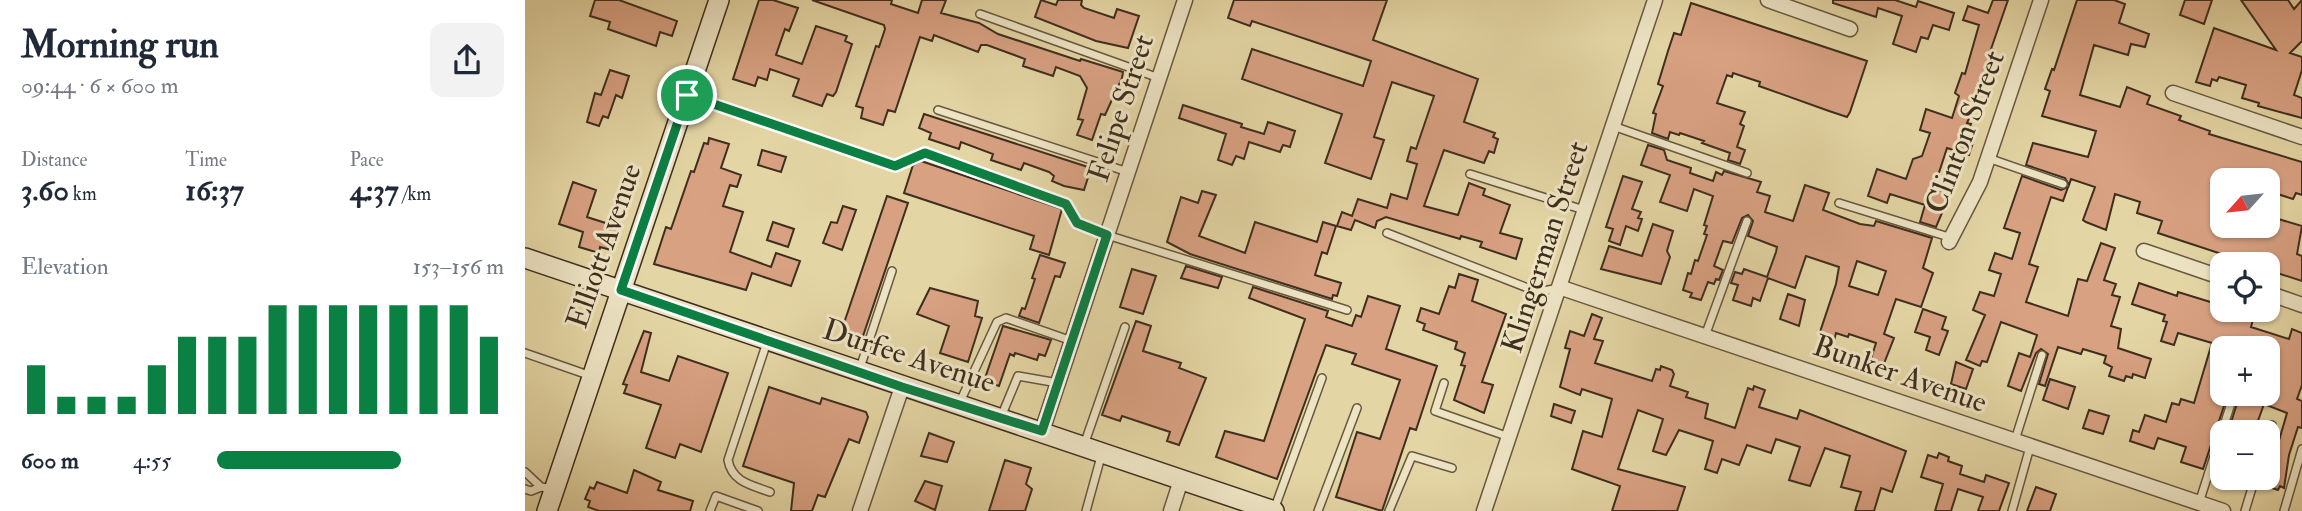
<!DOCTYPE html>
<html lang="en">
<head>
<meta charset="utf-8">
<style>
  :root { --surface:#fff; --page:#f2f2f3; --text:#1f2937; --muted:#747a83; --accent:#0b8043 }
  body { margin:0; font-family:"IM FELL Double Pica",serif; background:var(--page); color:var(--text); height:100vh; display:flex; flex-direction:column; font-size:26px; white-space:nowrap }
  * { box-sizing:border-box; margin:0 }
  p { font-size:23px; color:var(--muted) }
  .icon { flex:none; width:38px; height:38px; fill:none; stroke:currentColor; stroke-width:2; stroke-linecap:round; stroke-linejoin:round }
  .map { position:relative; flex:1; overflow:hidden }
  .panel { display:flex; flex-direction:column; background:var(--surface); width:525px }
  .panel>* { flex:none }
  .needle { width:46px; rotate:243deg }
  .buttons { position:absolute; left:1685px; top:168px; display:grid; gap:14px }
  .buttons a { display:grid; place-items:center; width:70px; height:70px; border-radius:14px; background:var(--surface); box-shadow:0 2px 5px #0004; font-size:35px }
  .pin { position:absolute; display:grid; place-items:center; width:60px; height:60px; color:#fff; margin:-30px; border:4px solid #fff; border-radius:50%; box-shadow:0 2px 7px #0007 }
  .round { display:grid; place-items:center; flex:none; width:74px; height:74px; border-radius:14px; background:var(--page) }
  .headline { display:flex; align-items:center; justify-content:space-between; height:119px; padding:0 21px }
  h1 { font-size:38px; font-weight:700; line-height:52px }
  .metrics { display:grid; grid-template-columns:repeat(3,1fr); gap:10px; height:119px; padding:7px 21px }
  .metrics div { display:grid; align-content:center }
  .metrics b { font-size:30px; font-weight:700 }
  .metrics small { font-size:19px; font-weight:400 }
  .metrics p { font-size:19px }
  .chart { height:196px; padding:14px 21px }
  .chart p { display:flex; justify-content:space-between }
  .chart svg { width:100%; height:126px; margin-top:7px; stroke:var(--accent); stroke-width:6 }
  ul { padding:0 21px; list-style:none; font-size:23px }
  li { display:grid; grid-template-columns:112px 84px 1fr; align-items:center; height:52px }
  li i { height:18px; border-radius:9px; background:var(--accent) }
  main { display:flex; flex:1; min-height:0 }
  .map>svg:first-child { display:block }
</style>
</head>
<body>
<main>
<section class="panel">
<div class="headline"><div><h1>Morning run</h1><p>09:44 · 6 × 600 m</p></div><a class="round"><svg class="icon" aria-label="share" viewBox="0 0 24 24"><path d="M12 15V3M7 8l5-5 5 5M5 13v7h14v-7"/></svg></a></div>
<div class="metrics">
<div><p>Distance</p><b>3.60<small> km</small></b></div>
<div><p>Time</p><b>16:37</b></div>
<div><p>Pace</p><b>4:37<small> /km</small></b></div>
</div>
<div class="chart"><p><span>Elevation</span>153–156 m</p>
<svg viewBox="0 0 160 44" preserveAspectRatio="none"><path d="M5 44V27M15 44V38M25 44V38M35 44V38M45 44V27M55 44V17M65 44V17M75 44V17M85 44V6M95 44V6M105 44V6M115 44V6M125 44V6M135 44V6M145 44V6M155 44V17"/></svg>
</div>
<ul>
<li><b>600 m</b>4:55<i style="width:64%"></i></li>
</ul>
</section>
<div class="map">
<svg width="1777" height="511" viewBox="0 0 1777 511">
  <rect width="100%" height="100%" fill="#e4d5a4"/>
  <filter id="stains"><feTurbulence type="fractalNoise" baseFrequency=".00286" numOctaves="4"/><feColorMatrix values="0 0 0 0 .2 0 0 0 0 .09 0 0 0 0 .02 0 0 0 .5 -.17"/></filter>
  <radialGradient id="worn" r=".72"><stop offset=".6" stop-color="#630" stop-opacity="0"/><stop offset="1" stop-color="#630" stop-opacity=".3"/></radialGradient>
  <path fill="#d8a182" stroke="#3e2e1e" stroke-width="2" fill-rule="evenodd" d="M70,0H94L152,21L147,36L135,32L131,46L83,29L85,22L65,16Z
    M234,0H248L273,8L264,31L260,29L251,55L277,64L291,26L322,36L320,41L327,44L311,92L308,96L302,94L297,106L268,96L274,79L245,69L242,80L233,77L230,86L208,79Z
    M287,0H367L366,4L393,13L397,0H421L416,13L454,23L473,34L555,61L556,59L598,72L597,78L580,115L576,114L567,140L552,135L558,120L553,119L562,88L555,76L531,67L528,76L498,66L500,59L462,45H456L453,52L409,35L407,41L395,37L370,112L363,110L358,125L336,118L338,108L331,106L351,46L354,47L360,29L359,25Z
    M516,0L531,5L533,0H557L556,5L559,8L589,18L592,9L614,16L603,48L571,41L510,17Z
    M709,0H862L848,40L953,79L939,122L970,133L968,137L973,139L969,153L964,151L959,163L919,150L899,206L933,215L944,183L960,189L958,195L985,205L975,233L997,239L991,259L955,247L957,242L936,236L935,239L861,217L852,221L850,228L830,220L826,230L812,226L817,212L827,216L833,199L862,208L866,194L882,199L892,164L882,161L886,147L891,149L909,96L867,82L849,137L859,140L846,179L800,163L817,114L717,79L727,49L838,86L846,61L727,21L725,26L703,18Z
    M1308,0H1370L1391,7L1393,1L1429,13L1424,30L1408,25L1403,39L1396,37L1391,52L1368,44L1377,16L1353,8L1351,17L1308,3Z
    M1468,0H1483L1466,49L1469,50L1468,61L1442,123L1446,124L1444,130L1451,133L1444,155L1422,148L1409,188L1425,194L1411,227L1395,222L1400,205L1365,194L1362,203L1343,196L1352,169L1381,179L1388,159L1397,156L1405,133L1395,130L1401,109L1427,118L1434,96L1430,93L1437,73L1440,74L1454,25L1438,20L1443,6L1463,13Z
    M1552,0H1589L1600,4L1594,23L1624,34L1620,47L1606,44L1603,55L1569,45L1555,95L1595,107L1602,87L1625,96L1622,104L1656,116L1654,120L1685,131L1684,134L1777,162V195L1771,193L1768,199L1743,191V180H1729L1706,173L1704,180H1698V226L1728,231L1730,226H1743V216L1777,226L1772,254L1777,256V281L1743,270V264H1727L1633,233L1637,221L1612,213L1615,202L1590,194L1581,230L1561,222L1558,220L1570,187L1546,179L1544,185L1540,178L1501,165L1508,143L1563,157L1571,131L1517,116L1525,91L1520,89L1527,69L1529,70Z
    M1660,0H1687L1679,24L1655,15Z
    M1716,0H1763L1769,9L1777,0V41L1765,53L1777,57V70L1769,95L1777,98V118L1733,106L1734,103L1717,98L1721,85L1694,77L1692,81L1687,79L1685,86L1671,82L1689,28L1751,50Z
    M1166,3L1342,61L1325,112L1322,117L1304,111L1234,86L1235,82L1208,73L1207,77L1202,75L1192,103L1220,112L1215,124L1219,126L1212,147L1220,150L1215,164L1203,160L1205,153L1177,143L1179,141L1155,133L1154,135L1145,132L1143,139L1127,133L1131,114L1128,113L1138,86L1133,84L1143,51L1149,33L1156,35Z
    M85,70L104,76L97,98L91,95L83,118L78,116L74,126L62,122L70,93L76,95Z
    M658,105L717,124L716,127L739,134L743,122L770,131L765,147L758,145L755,152L724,142L719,159L711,156L707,165L693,160L701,134L654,118Z
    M399,114L566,168L559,190L539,186L527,181L529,176L524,172L499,163L496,170L466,160L468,154L436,142L434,149L404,139L406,133L394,128Z
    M184,138L204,144L196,168L216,175L212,187L205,185L198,206L218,212L205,252L246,267L251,253L275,261L266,286L227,273L221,290L129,264L141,227L146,229L166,171L169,172L179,143L183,144Z
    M1123,145L1139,150L1142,160L1166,168L1165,173L1188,181L1191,172L1197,175L1199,171L1236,182L1232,192L1245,196L1240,212L1268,221L1280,185L1304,193L1298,210L1335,224L1349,226L1351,221L1407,238L1398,268L1408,273L1396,307L1371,299L1359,334L1369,338L1358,366L1345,362L1351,343L1324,334L1323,337L1311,333L1309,341L1294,335L1311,284L1314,267L1281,256L1270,288L1243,278L1235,301L1228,298L1226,306L1208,300L1213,285L1206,283L1210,272L1217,274L1219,269L1242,277L1251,252L1252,247L1223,236L1228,221L1223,215L1217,218L1207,243L1198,241L1189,266L1198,270L1194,280L1191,279L1189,284L1183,282L1176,300L1165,297L1167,293L1158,290L1163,273L1166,274L1170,260L1173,261L1182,235L1179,234L1182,226L1179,225L1188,196L1169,189L1162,211L1135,202L1145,175L1116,165ZM1332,261L1361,271L1353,295L1324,286Z
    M237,150L261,157L256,172L233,165Z
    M396,161L537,209L524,255L505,249L509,236L379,193L388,165Z
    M1098,176L1117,182L1107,209L1116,212L1113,218L1117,219L1113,231L1101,226L1095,245L1084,241L1088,229L1081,227Z
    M1497,176L1536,190L1543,187L1538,201L1526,197L1504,264L1513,267L1501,302L1543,316L1553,279L1562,281L1576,243L1590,248L1579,280L1591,284L1587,295L1595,297L1586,326L1596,329L1593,348L1626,359L1620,378L1608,374L1607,378L1601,376L1599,381L1584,376L1587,367L1579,363L1581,356L1558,349L1556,354L1533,347L1520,386L1514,384L1523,354L1516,349L1511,353L1496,391L1483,386L1494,353L1505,357L1512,335L1476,322L1462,362L1457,361L1455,366L1441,360L1460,315L1448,310L1455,292L1469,296L1476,274L1464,270L1470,253L1487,259L1495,233L1479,228Z
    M48,182L71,190L62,217L93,227L86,250L75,247L74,253L54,247L58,232L34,224Z
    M677,191L691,195L674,236L720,253L730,222L792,242L798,222L811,226L802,254L797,252L790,275L816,283L812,296L808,295L807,299L665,254L642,242L656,197L673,203Z
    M362,196L383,203L338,336L317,329Z
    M318,206L331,210L317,250L298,243L306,222L312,223Z
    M248,222L269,229L263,247L242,240Z
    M1128,224L1148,231L1142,251L1145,257L1136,284L1076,269L1084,246L1117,256Z
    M515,255L540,263L535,277L530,276L514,323L494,316L497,308L500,309L510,279L507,278Z
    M661,266L697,277L693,288L656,278Z
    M607,269L631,276L618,314L595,307Z
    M934,274L953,280L947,301L981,314L957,382L968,385L959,413L929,400L940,366L936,365L940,353L930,349L932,342L898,330L900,324L892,321L896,308L914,314L924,286L930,288Z
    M1614,283L1652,296L1653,292L1679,300L1698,306V310L1729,316L1726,327L1764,339L1767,329L1777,333V385L1772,399L1777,401V428L1773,427L1764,455L1759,488L1755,486L1753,490L1738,485L1743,478L1762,413L1739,404L1729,432H1703L1715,394H1743V348H1698V394H1703L1678,469L1656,462L1661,447L1633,438L1629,449L1605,441L1608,430L1614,432L1620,415L1641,422L1647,403L1654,405L1656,399L1669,403L1687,343L1653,333L1649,345L1636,341L1642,322L1638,321L1640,315L1607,304Z
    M728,287L803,311L801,317L827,326L831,315L836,317L843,296L875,306L861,349L912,366L891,430L885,428L857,511L811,497L832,432L855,439L875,380L827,364L831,354L801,345L752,479L691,457L700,431L739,441L780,319L724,298Z
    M405,288L453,301L450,316L457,318L443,362L415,353L424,326L392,314Z
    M1263,294L1280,300L1274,326L1255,319Z
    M1398,309L1421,317L1417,329L1423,331L1414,355L1401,350L1405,337L1390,332Z
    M1067,314L1077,318L1069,339L1078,341L1070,363L1127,381L1131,369L1135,370L1136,366L1147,370L1149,374L1145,386L1163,392L1161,397L1183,404L1180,418L1210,428L1223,388L1228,390L1229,386L1240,390L1234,407L1272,419L1275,410L1381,451L1367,492L1356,488L1349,511H1330L1336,492L1316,487L1325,456L1300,448L1285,486L1274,483L1264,480L1275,447L1251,439L1246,453L1222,445L1214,465L1197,459L1192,473L1180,469L1188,441L1154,430L1141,455L1128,451L1138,419L1113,410L1093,469L1160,487L1152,511H1087L1095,486L1047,469L1058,431L1077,437L1087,399L1057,389L1055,395L1035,387L1045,349L1040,348L1045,331L1059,336Z
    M611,321L626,326L618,351L656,363L654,368L681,378L654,445L642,441L645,432L597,416L595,421L577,415Z
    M478,326L526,340L520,356L514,354L512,360L490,353L489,356L485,354L474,386L459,381Z
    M119,331L126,333L116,372L144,381L153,356L203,373L176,452L155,444L150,458L121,448L136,405L99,393L102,385L98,384Z
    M1431,362L1448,369L1441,389L1426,384Z
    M1525,379L1550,387L1543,409L1518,400Z
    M244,387L295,404L297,398L341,412L343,417L334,443L324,439L300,497L293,495L287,511H266L269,483L218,466Z
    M1029,404L1050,411L1046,423L1026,416Z
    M1564,410L1584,416L1578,434L1558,428Z
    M404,433L429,442L422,462L396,456Z
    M1414,453L1424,457L1423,461L1437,466L1435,474L1459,482L1461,475L1484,483L1474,511H1453L1458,497L1433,489L1426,511H1410L1418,484L1396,477L1403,455L1412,458Z
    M480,460L506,468L501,484L507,489L500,511H464Z
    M109,470L136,482L133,490L168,501L165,511H74L63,507L65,501L60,499L65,487L69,489L72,482L102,493Z
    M400,481L417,486L410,510L390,501Z
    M1511,487L1531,494L1525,511H1502Z"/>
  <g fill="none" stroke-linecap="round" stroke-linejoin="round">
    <defs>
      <path id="lane" d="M455,14L634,78
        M163,95L370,166L400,153L541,204L552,223L582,235L822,310
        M413,110L603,172
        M1088,126L1222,173
        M1463,158L1538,184
        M945,174L1059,210
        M1314,203L1427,238
        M862,233L1013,292L1034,288
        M1180,336L1222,221
        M242,342L203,460C207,482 226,485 245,492
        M0,353L66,376
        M335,368L367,271
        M919,383L910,411L984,437
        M434,404L472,322L481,318L547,341
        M476,417L493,376L533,383
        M1743,438L1747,425
        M1490,440L1517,355
        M559,445L600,327
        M0,472L16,487
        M0,489L6,491L16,487L28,489
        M1674,503L1709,394
        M749,510L797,378
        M185,511L191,496L233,511
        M561,511L577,453
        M793,511L832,408
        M864,511L887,456L927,468
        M1487,511L1505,447
        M1720,511L1730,478
        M1759,511L1777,449"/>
      <path id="street" d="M1243,0L1325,29
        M1648,93L1777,137
        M1424,242L1455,182L1516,0
        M1619,251L1698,278
        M1034,287L1698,511
        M1743,293L1777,305
        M517,431L660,0
        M335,511L377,387
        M646,511L656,480
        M959,511L1130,0"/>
      <path id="secondary" d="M0,258L749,511
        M22,511L194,0"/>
    </defs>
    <use href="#lane" stroke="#685840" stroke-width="10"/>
    <use href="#street" stroke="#685840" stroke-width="17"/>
    <use href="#secondary" stroke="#3e2e1e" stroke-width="22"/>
    <use href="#lane" stroke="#ede4c4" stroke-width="7"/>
    <use href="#street" stroke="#ede4c4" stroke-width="14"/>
    <use href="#secondary" stroke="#ede4c4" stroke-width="19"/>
  </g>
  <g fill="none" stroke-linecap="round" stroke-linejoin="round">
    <defs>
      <path id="route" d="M162,95L370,166L400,153L541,204L552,223L582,235L517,431L377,387L96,290Z"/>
    </defs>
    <use href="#route" stroke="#fff" stroke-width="14"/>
    <use href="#route" stroke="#0b8043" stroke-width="9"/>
  </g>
  <g text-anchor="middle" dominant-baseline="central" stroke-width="6" stroke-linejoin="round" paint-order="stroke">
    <g font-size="30" fill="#3e2e1e" stroke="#ede4c4">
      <text transform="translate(596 108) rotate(-72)">Felipe Street</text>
      <text transform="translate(1440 132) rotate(-69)">Clinton Street</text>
      <text transform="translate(79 246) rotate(-71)">Elliott Avenue</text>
      <text transform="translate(1020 247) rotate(-72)">Klingerman Street</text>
      <text transform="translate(384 356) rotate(18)">Durfee Avenue</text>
      <text transform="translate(1375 374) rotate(19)">Bunker Avenue</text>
    </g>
  </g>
  <rect width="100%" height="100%" filter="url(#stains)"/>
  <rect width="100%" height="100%" fill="url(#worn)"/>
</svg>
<div class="buttons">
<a><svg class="needle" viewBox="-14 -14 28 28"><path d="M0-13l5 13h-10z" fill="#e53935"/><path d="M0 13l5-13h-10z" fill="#747a83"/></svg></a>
<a><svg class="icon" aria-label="locate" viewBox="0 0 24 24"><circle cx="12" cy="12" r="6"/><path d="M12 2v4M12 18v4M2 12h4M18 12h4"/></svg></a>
<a>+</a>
<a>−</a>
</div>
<div class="pin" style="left:162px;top:95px;background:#1e9e55"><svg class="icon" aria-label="arrive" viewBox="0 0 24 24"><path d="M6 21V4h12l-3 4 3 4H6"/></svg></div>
</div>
</main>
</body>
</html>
